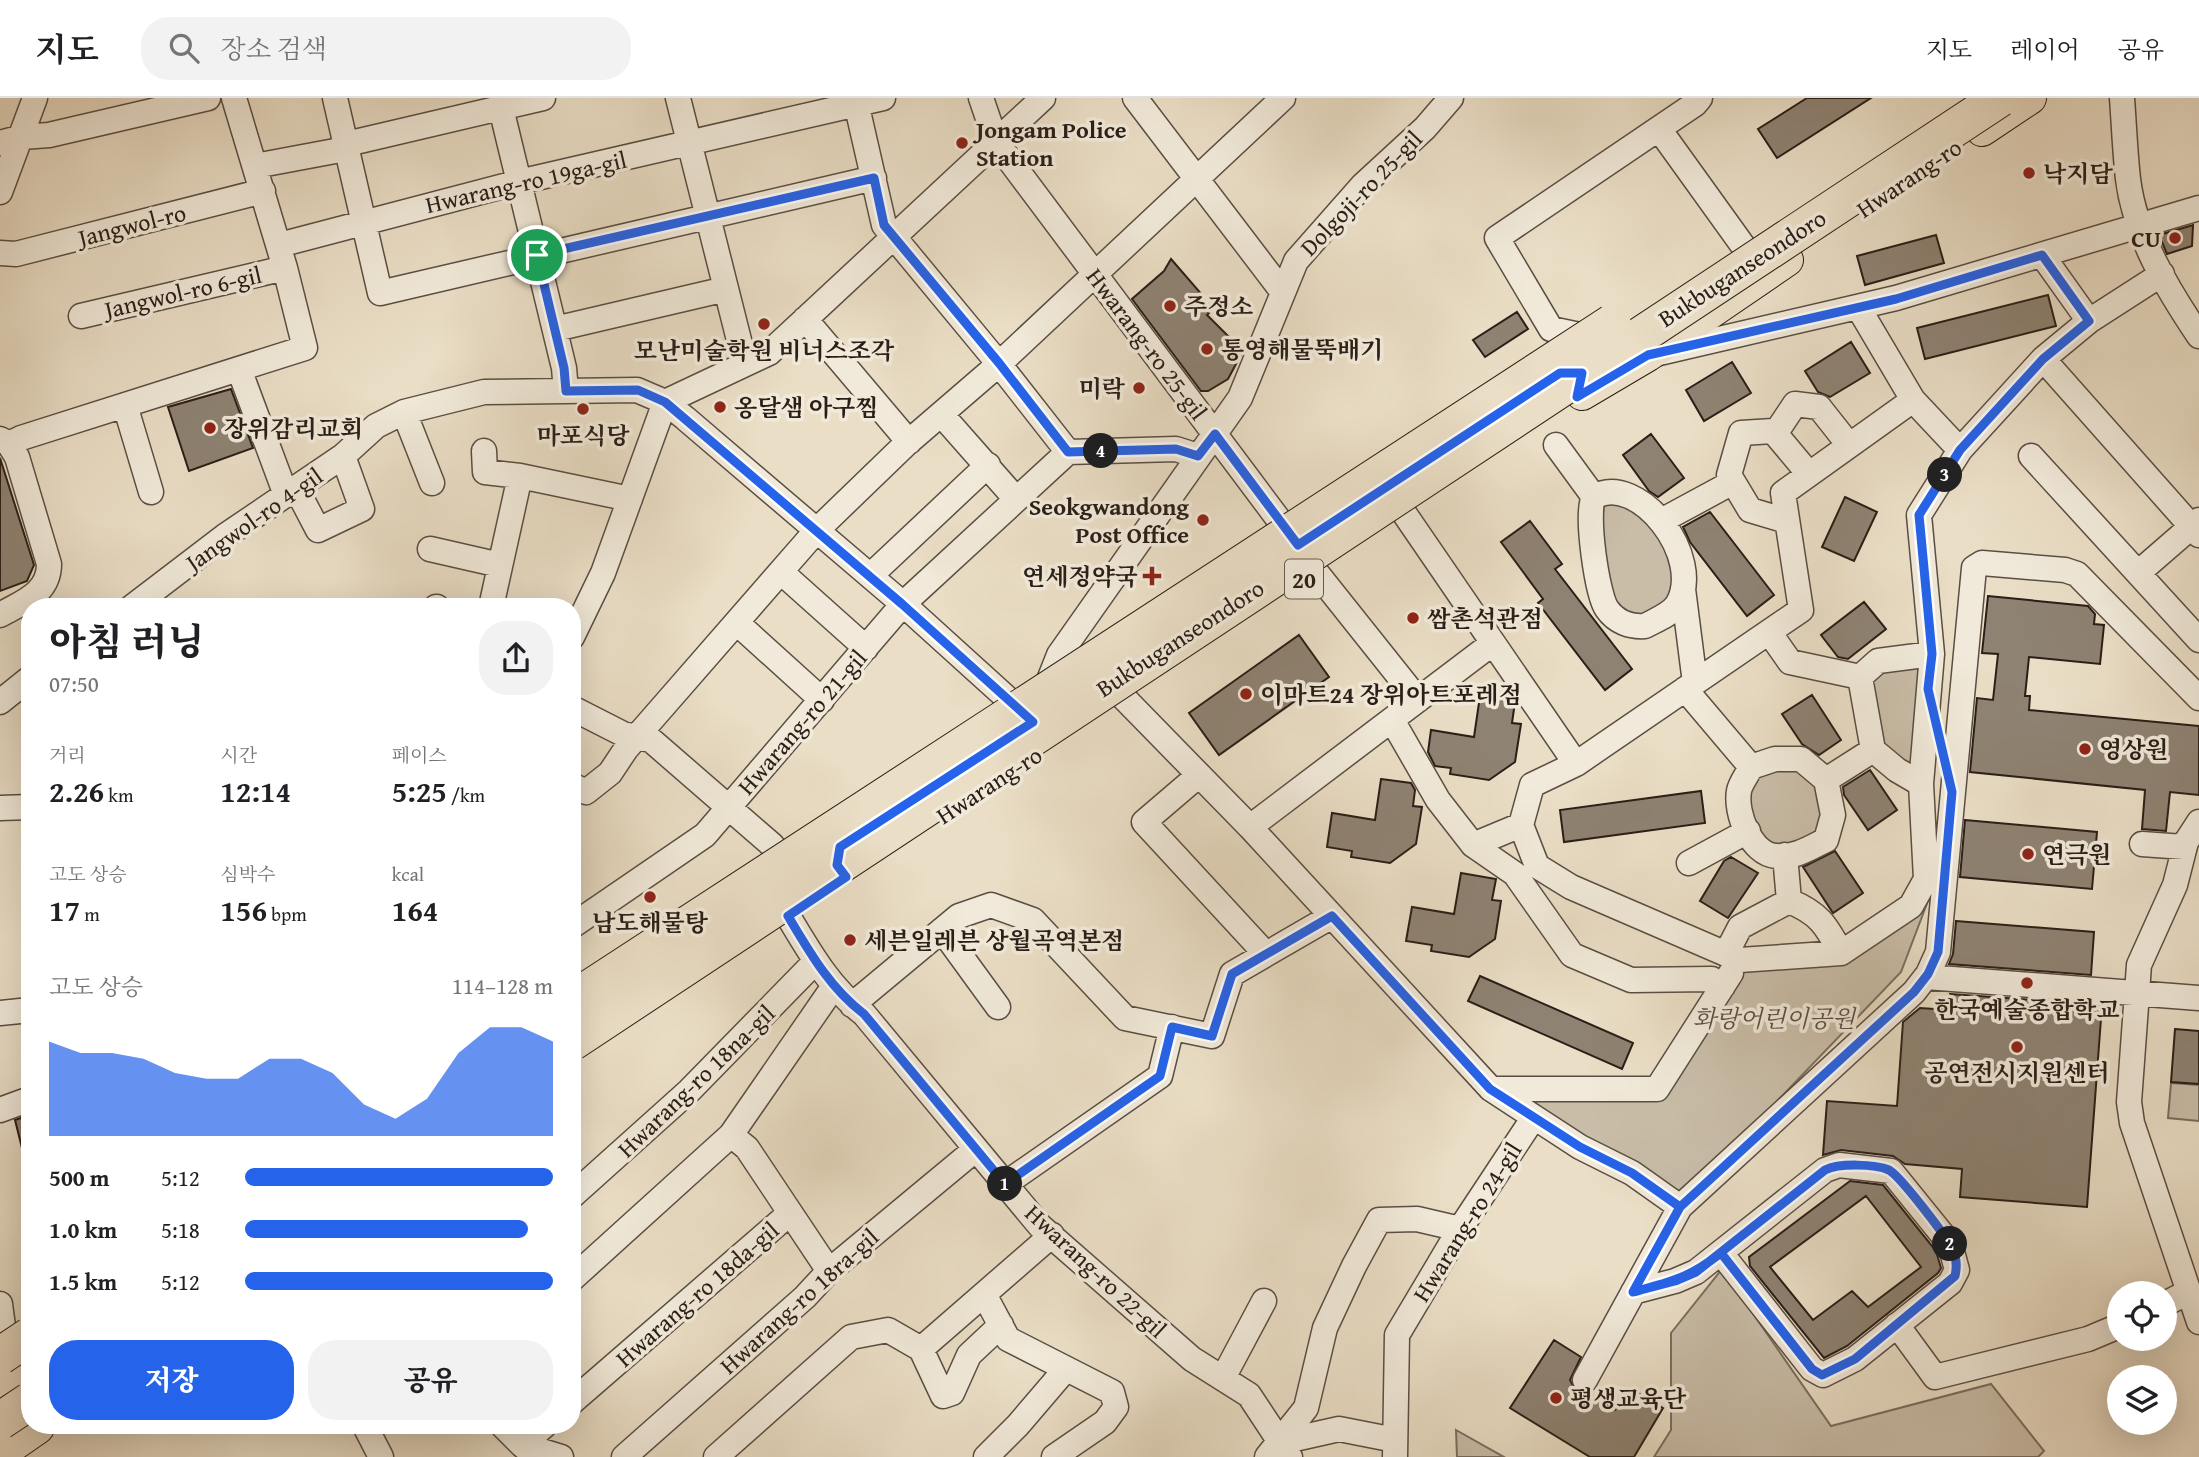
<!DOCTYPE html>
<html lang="ko">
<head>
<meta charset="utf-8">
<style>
  :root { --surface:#fff; --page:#f2f2f2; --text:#202124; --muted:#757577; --line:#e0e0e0; --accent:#2563eb }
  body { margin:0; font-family:"Gentium Book Plus","Noto Serif KR",serif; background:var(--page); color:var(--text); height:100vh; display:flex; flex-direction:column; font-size:26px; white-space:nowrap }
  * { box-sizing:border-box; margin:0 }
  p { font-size:23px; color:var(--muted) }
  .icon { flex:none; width:38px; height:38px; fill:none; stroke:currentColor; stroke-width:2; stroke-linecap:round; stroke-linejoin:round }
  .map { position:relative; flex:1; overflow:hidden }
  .side { position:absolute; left:21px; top:500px; width:560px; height:836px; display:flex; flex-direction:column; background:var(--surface); border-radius:28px; box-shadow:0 7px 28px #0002 }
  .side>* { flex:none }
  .fabs { position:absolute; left:2107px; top:1183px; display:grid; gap:14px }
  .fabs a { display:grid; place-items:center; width:70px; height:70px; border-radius:50%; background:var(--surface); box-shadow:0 7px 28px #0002; font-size:35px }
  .pin { position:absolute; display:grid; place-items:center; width:60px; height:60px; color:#fff; margin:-30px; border:4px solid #fff; border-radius:50%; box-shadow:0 2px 7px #0007 }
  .km { position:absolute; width:35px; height:35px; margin:-18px; border-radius:50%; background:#222; color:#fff; font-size:19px; line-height:35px; text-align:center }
  .round { display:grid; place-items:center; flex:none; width:74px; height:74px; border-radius:28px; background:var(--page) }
  .overview { display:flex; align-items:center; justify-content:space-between; height:119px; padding:0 28px }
  h1 { font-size:38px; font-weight:800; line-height:52px }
  .metrics { display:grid; grid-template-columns:repeat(3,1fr); gap:10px; height:119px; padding:7px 28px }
  .metrics div { display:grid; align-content:center }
  .metrics b { font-size:30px; font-weight:800 }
  .metrics small { font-size:19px; font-weight:400 }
  .metrics p { font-size:19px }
  .chart { height:196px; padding:14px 28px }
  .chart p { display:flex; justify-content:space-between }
  .chart svg { width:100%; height:126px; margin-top:7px; fill:var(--accent); opacity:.7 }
  .button { display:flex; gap:14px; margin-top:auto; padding:14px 28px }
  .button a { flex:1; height:80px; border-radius:28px; background:var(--accent); color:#fff; font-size:28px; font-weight:800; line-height:80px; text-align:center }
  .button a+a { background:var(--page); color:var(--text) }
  ul { padding:0 28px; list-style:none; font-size:23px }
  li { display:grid; grid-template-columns:112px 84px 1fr; align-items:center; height:52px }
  li i { height:18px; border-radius:9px; background:var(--accent) }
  header { display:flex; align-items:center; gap:42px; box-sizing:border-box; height:98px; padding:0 35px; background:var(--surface); border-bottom:2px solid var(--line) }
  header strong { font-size:33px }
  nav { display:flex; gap:38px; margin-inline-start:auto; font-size:24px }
  .search { width:490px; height:63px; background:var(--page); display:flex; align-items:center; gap:18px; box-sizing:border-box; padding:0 24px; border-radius:28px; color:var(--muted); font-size:26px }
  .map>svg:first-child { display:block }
</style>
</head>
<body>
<header>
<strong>지도</strong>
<div class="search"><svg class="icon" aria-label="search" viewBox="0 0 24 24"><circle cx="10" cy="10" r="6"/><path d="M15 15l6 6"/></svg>장소 검색</div>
<nav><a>지도</a><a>레이어</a><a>공유</a></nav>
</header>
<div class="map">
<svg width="2199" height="1359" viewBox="0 0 2199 1359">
  <rect width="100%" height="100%" fill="#eadec6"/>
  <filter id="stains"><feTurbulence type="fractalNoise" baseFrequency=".00286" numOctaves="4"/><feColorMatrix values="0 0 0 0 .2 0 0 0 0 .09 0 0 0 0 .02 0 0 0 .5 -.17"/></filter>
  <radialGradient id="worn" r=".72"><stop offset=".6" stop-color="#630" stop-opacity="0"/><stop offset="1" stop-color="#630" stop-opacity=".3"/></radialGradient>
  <path fill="#c9bda8" stroke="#7a6e60" stroke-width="2" d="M1599,396L1655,417L1680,501L1653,524H1619L1598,475Z
    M1932,556L1921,686L1873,652L1860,579Z
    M1775,661L1826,682V742L1774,758L1739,717L1751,669Z
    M1931,795L1901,874L1686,1098L1491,991H1657L1740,862L1841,855Z
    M2171,985L2199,987V1023L2168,1020Z
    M1722,1171L1831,1328L1991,1286L2044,1353L2038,1359H1654L1671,1332V1235Z
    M1456,1332L1504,1359H1457Z"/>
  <path fill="#8e8272" stroke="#2a1e17" stroke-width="2" fill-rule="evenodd" d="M1807,0H1871L1777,60L1758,31Z
    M2193,127L2192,148L2167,156L2159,137Z
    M1936,137L1944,165L1865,187L1857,158Z
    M1171,161L1204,199L1199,203L1209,215L1207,217L1243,253L1228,281L1208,293H1201L1132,201L1164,173Z
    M2048,197L2056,228L1925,261L1917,230Z
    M1517,214L1528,231L1485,259L1473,242Z
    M1851,244L1870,275L1830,299L1818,294L1805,273Z
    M1732,264L1751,295L1704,323L1686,292Z
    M231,291L253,350L189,373L168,309Z
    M1651,336L1684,380L1658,399L1649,393L1623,357Z
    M0,360L34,467L27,483L0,493Z
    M1845,399L1877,414L1854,463L1822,449Z
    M1710,414L1774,497L1747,518L1690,444L1683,429Z
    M1530,423L1562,466L1555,471L1632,571L1605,592L1538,505L1543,501L1501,444Z
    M1988,498L2088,508L2095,516L2094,526L2104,527L2100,566L2029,559L2025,598H2030L2029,612L2199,628V697L2170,694L2166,733L2142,731L2145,692L1970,674L1977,600L1993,602L1998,556L1982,555Z
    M1864,504L1886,531L1848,561L1838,559L1821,537Z
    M1299,537L1329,579L1219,657L1189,615Z
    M1812,597L1841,642L1819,657L1802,646L1782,616Z
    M1480,598L1515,604L1512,625L1521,626L1515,664L1489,682L1450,676L1451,670L1435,668L1428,654L1431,632L1474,639Z
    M1870,672L1897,712L1868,732L1844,697L1843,689Z
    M1381,681L1411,685L1415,692L1413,708L1422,709L1416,746L1390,765L1351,759L1352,753L1327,749L1332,715L1375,722Z
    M1701,693L1705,725L1564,744L1560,712Z
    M1965,722L2097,734L2092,791L1960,779Z
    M1835,753L1863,795L1833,815L1803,769Z
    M1731,759L1758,775L1728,820L1700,803L1724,763Z
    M1461,775L1496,781L1492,802L1501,803L1495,841L1469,859L1431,853L1432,847L1406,843L1412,809L1454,816Z
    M1956,823L2094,834L2091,877L1949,866L1953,856Z
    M1480,878L1633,945L1622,971L1468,903Z
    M1950,896L2102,907L2087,1109L1960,1099L1962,1071L1905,1066L1893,1058L1841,1052L1823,1057L1827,1003L1897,1008L1903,924L1920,910L1949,912Z
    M2175,931L2199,933V986L2171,984Z
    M30,1017V1057L24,1058L15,1022Z
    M1850,1083L1883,1087L1936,1153L1941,1170L1938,1175L1847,1248L1824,1260L1750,1168L1749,1159ZM1866,1098L1921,1169L1868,1209L1852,1193L1813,1222L1770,1169Z
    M1554,1242L1581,1259L1570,1282L1577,1295L1589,1296L1615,1312L1630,1290L1663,1310L1634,1359H1590L1510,1310Z"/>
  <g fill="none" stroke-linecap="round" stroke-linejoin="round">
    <defs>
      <path id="minor" d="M335,0L380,195L874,80
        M678,0L745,266
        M855,0L884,127L999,266L1068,354
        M981,0L996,44L1297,446
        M1135,0L1282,193
        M2122,0C2124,27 2125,54 2128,81C2135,138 2168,192 2199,238
        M501,10L564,270L566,293
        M1659,31L1746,152
        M0,45L22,39L49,37L208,0
        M255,68L335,53L355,44L543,0
        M0,94L35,0
        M279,147L519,84L883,0
        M0,155L16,156L263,93
        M2042,157L2089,223
        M1858,209L1913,302L1960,352
        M81,218L285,170
        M805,221L909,344
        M555,231L726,191
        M1599,241L1551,231L1497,140L1695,6L1700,0
        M1659,255L1896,200L2199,110
        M2043,261L2199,437
        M239,271L283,389L296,390L318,432L362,411L343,358
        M125,307L151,394
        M404,314L432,385
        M941,316L1016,401
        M1775,336L1795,306L1819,309L1849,347
        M0,341L9,346L17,359L49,466C49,496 22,504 0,517
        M9,346L21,340L305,250L285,170L234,0
        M1556,347L1594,399C1637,373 1706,459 1677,507C1670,517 1656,522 1645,528C1630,529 1616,524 1607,511C1597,497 1585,413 1594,399
        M484,353L485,374L520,378L630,401
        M2031,358L2199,542
        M1404,415L1576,666L1532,687L1521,727L1537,768L1571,789L1740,862L1841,855L1911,808L1926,781L1921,686L1932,556L1919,417L1960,352L2043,261L2089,223L2162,176
        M1661,423L1733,384
        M1787,423L1750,412L1729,377L1741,335L1773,333L1809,376
        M430,451L500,467
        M781,474L866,550
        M1316,474L1418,602
        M2138,475L2199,422
        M870,478L988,367
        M1683,491L1695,585
        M132,509L225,438L343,358L376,328L404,314L484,294L637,292L665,304L685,320L903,506L1030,621
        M436,509H437
        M491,509L520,378
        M737,525L822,602
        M1769,534L1790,564L1860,579L1873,652L1826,682
        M572,539L603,475L665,304L769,255L1043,0
        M1860,579L1878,563L1932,556
        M1685,591L1751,669C1747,677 1740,686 1739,693C1735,715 1751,756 1776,758C1795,760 1810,750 1826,742L1833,717L1826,682L1801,661H1775L1751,669
        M1044,595L1059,557L1240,300L1296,163L1363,87L1425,30L1451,0
        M1124,600L1250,729L1491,991L1580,1049L1632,1075L1680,1109
        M0,604L30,580
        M572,610L623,636L651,642L772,747L790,774
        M1392,622L1438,702L1473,747
        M1873,652L1897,672L1921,686
        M1576,666L1801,512L1783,395L1913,302
        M1199,677L1144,724L1265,855
        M572,687L586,694L610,675L626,651L817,432L905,347L999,266L1283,0
        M0,710L30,709
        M2199,724L2186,744L2175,787L2139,867L2129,1004L2132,1025L2199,1224
        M1521,727L1473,747L1515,776L1572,857L1631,882L1712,881L1723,888
        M1250,729L1493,545
        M2142,746L2184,749
        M1785,757L1789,803C1819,815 1826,827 1841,855
        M1689,765L1748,733
        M788,818C810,855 830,890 864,916L1040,1128L1192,1261L1249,1297L1290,1359
        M572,828L705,737L903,506L1068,354L1176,351L1198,358
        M942,832L998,909
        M1726,856L1740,829L1789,803
        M1926,879L2199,900
        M852,907L959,818L991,807L1033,822L1125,920L1212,938L1232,876L1332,818
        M0,915L30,912
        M1491,991H1657L1731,875
        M0,1012L30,1001
        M731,1037L747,1050L829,1173
        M1005,1086L1160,978L1172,929
        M572,1098L689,993L815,864
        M572,1181L731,1037L834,888
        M1633,1194L1675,1183L1696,1174L1825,1072L1839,1067L1891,1073L1950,1146L1957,1172L1950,1185L1855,1261L1823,1277L1812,1271L1721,1155
        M985,1198L1008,1241L1112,1294L1116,1309L1105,1324L1054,1359
        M0,1206L8,1265
        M2165,1206L2188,1194
        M1897,1227L1935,1279L2088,1241L2119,1228
        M921,1251L1052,1137
        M1223,1280L1264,1203
        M1585,1282L1680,1109L1914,894L1928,876L1938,854L1974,470L1982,465L2065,472L2077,476L2199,600
        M572,1304L790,1115
        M365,1328L381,1359
        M503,1328L522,1347L561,1359
        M1281,1344L1339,1331L1395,1342
        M533,1356L522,1347L544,1328
        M624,1359L805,1199L829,1173L976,1051
        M716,1359L851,1239L888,1232L921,1251L943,1298L952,1295L969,1257L1001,1227
        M986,1359L1018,1327L1065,1272
        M1267,1359L1306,1310L1325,1230L1354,1168L1379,1122L1417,1121L1460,1131
        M1395,1359L1397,1237L1460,1131L1534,1019"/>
      <path id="major" d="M1982,32L2030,0
        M1582,296L1648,257L1787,162
        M0,1294L30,1278"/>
      <path id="highway" d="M0,1353L36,1328"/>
    </defs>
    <use href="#minor" stroke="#5a4e43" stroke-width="27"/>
    <use href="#major" stroke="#2a1e17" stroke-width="34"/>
    <use href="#highway" stroke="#2a1e17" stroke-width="39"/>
    <use href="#minor" stroke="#f1eada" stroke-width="24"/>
    <use href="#major" stroke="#eadec6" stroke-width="32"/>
    <use href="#highway" stroke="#eadec6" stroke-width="37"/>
    <defs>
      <path id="highway-bridge" d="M572,902L1612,225
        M572,944L2000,0
        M0,1258L30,1238
        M0,1323L30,1303"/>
    </defs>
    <use href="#highway-bridge" stroke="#2a1e17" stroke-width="39" stroke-linecap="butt"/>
    <use href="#highway-bridge" stroke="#eadec6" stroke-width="37"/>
  </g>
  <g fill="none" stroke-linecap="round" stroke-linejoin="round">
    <defs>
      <path id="route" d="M537,157L564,270L566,293L638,292L665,304L902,506L1033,624L840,749L837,767L846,779L788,818C810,855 830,890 864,916L1005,1086L1160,978L1172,929L1212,938L1232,876L1332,818L1490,991L1580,1049L1632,1075L1680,1109L1633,1194L1675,1183L1696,1174L1825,1072C1839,1065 1875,1066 1889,1072C1900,1078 1947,1139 1953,1152C1957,1161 1957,1169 1955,1178L1855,1261L1822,1277L1812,1271L1721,1155C1689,1180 1671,1184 1633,1194L1680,1109L1914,894L1928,876L1938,854L1952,694L1928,591L1932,556L1919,417L1960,352L2043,261L2089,223L2042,157L1896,201L1648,257L1577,299L1582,275H1560L1298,447L1215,336L1198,358L1176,351L1068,354L999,265L884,127L874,80L537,157"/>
    </defs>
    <use href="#route" stroke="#fff" stroke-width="14"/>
    <use href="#route" stroke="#2563eb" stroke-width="9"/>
  </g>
  <g fill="#8f2418" stroke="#f1eada" stroke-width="2.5">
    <circle cx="962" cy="45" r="7"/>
    <circle cx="2029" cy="75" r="7"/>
    <circle cx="2175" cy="140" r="7"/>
    <circle cx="1170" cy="208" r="7"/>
    <circle cx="764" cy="226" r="7"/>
    <circle cx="1207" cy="251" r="7"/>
    <circle cx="1139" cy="290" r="7"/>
    <circle cx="720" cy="309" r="7"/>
    <circle cx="583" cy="311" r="7"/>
    <circle cx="210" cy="330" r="7"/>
    <circle cx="1203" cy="422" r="7"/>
    <path d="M1148.5 467.5h7v7h7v7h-7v7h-7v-7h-7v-7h7z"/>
    <circle cx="1413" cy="520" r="7"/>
    <circle cx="1246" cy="596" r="7"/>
    <circle cx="2085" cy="651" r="7"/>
    <circle cx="2028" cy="756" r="7"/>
    <circle cx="650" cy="799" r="7"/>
    <circle cx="850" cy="842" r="7"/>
    <circle cx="2027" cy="885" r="7"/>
    <circle cx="2017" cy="949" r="7"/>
    <circle cx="1556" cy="1300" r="7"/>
  </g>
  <g text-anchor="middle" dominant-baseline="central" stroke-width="7" stroke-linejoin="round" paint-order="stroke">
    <rect fill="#f1eada" stroke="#665b52" stroke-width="2" x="1285" y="461.5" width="38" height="39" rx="5"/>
    <g font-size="23" font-weight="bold" fill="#2a1e17">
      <text x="1304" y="481">20</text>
    </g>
    <g font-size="24" font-weight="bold" fill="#2a1e17" stroke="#f1eada" text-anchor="start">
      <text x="976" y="31">Jongam Police<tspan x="976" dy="28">Station</tspan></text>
      <text x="2043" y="75">낙지담</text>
      <text x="2161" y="140" text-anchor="end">CU</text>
      <text x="1184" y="208">주정소</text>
      <text x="1221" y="251">통영해물뚝배기</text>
      <text x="764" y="252" text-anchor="middle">모난미술학원 비너스조각</text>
      <text x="1125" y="290" text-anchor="end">미락</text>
      <text x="734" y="309">옹달샘 아구찜</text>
      <text x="224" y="330">장위감리교회</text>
      <text x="583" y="337" text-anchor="middle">마포식당</text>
      <text x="1189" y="408" text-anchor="end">Seokgwandong<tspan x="1189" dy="28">Post Office</tspan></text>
      <text x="1138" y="478" text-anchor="end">연세정약국</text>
      <text x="1427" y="520">쌈촌석관점</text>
      <text x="1260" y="596">이마트24 장위아트포레점</text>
      <text x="2099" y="651">영상원</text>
      <text x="2042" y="756">연극원</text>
      <text x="650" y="824" text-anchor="middle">남도해물탕</text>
      <text x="864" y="842">세븐일레븐 상월곡역본점</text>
      <text x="2027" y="911" text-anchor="middle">한국예술종합학교</text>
      <text x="2017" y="974" text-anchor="middle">공연전시지원센터</text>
      <text x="1570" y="1300">평생교육단</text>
    </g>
    <g font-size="24" fill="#2a1e17" stroke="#f1eada">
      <text transform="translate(1909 80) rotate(-34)">Hwarang-ro</text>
      <text transform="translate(526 84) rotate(-13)">Hwarang-ro 19ga-gil</text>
      <text transform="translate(1361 95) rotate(-46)">Dolgoji-ro 25-gil</text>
      <text transform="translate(132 127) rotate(-14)">Jangwol-ro</text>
      <text transform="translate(1742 170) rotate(-33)">Bukbuganseondoro</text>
      <text transform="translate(183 194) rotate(-13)">Jangwol-ro 6-gil</text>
      <text transform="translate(1147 246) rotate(53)">Hwarang-ro 25-gil</text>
      <text transform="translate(254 421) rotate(-35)">Jangwol-ro 4-gil</text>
      <text transform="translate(1180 540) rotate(-33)">Bukbuganseondoro</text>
      <text transform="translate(802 624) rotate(-49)">Hwarang-ro 21-gil</text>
      <text transform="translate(989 687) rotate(-33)">Hwarang-ro</text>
      <text transform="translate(696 983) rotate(-44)">Hwarang-ro 18na-gil</text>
      <text transform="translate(1467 1124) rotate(-58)">Hwarang-ro 24-gil</text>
      <text transform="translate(1096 1173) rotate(43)">Hwarang-ro 22-gil</text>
      <text transform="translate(697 1196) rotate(-41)">Hwarang-ro 18da-gil</text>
      <text transform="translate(799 1203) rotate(-42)">Hwarang-ro 18ra-gil</text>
    </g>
    <g font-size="24" font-style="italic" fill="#5a4e42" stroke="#f1eada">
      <text x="1774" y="920">화랑어린이공원</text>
    </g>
  </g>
  <rect width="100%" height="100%" filter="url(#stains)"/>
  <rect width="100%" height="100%" fill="url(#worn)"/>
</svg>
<div class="fabs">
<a><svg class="icon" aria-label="locate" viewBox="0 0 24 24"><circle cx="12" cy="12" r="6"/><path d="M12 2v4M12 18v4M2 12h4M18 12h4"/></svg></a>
<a><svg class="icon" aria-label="layers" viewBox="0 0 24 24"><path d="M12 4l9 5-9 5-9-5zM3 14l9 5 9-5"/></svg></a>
</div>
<div class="pin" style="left:537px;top:157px;background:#1e9e55"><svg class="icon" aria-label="arrive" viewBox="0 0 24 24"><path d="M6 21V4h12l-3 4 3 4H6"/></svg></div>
<b class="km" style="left:1005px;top:1086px">1</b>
<b class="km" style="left:1950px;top:1146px">2</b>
<b class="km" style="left:1945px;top:377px">3</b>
<b class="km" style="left:1101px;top:353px">4</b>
<section class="side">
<div class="overview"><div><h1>아침 러닝</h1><p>07:50</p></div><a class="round"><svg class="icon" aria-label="share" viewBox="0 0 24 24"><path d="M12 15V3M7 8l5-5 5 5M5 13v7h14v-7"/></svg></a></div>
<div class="metrics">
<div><p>거리</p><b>2.26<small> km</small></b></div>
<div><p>시간</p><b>12:14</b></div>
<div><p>페이스</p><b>5:25<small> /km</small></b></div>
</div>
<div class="metrics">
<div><p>고도 상승</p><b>17<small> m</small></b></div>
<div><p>심박수</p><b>156<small> bpm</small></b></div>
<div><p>kcal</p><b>164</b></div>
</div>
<div class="chart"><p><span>고도 상승</span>114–128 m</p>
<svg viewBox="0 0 160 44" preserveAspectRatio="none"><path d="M0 44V11L10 15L20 15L30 17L40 22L50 24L60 24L70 17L80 17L90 22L100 33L110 38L120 31L130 15L140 6L150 6L160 11V44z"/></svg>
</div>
<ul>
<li><b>500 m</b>5:12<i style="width:100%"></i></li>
<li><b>1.0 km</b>5:18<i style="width:92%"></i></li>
<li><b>1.5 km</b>5:12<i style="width:100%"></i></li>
</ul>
<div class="button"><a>저장</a><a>공유</a></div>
</section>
</div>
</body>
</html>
